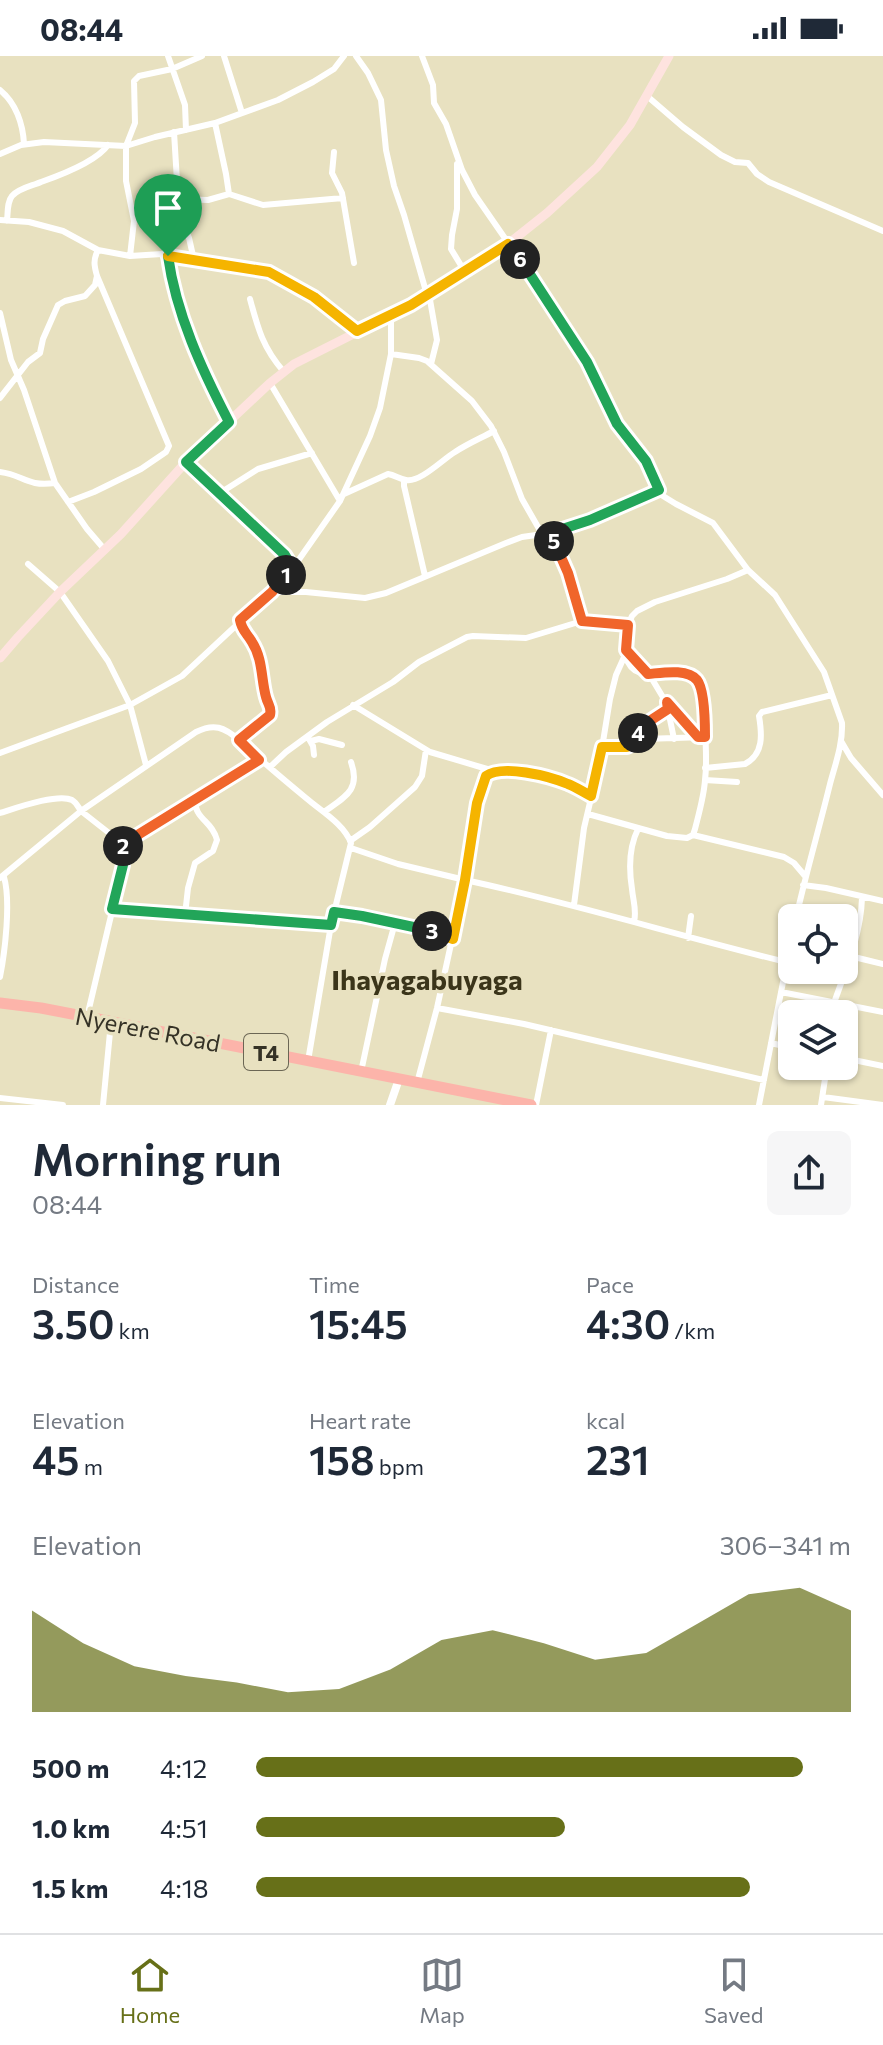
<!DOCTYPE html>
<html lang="en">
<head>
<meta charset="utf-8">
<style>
  :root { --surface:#fff; --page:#f6f6f7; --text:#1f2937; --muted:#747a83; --line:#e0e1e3; --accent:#677018 }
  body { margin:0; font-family:Commissioner,sans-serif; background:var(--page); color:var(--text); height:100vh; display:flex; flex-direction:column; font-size:30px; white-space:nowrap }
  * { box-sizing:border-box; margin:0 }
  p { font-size:26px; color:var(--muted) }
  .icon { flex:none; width:44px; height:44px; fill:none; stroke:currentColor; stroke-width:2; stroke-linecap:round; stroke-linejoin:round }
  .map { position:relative; height:1049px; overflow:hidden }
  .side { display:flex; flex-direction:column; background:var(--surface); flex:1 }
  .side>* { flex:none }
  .buttons { position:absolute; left:778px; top:848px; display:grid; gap:16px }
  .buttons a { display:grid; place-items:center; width:80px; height:80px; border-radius:12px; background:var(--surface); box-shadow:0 2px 6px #0004; font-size:40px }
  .pin { position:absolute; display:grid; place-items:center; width:68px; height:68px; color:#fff; margin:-82px -34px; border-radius:50% 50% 50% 0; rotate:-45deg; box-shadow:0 0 8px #0007 }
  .pin .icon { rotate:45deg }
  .km { position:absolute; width:40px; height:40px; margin:-20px; border-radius:50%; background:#222; color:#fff; font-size:22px; line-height:40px; text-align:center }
  .round { display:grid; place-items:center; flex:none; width:84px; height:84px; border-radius:12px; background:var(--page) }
  .overview { display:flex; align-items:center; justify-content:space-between; height:136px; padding:0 32px }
  h1 { font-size:44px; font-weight:600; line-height:60px }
  .metrics { display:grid; grid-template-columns:repeat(3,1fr); gap:12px; height:136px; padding:8px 32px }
  .metrics div { display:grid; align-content:center }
  .metrics b { font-size:40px; font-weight:600 }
  .metrics small { font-size:22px; font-weight:400 }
  .metrics p { font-size:22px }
  .chart { height:224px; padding:16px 32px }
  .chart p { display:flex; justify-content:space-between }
  .chart svg { width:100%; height:144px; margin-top:8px; fill:var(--accent); opacity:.7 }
  ul { padding:0 32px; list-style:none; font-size:26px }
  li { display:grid; grid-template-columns:128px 96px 1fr; align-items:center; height:60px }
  li i { height:20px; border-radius:10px; background:var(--accent) }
  .status { display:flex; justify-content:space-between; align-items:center; height:56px; padding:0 40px; background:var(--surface); direction:ltr }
  .status svg { height:22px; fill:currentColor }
  .dock { display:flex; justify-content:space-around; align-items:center; height:112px; border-top:2px solid var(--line); background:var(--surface); font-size:22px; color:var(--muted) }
  .dock a { display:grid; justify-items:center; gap:4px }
  .dock .active { color:var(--accent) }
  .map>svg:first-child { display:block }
</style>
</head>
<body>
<div class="status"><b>08:44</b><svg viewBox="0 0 49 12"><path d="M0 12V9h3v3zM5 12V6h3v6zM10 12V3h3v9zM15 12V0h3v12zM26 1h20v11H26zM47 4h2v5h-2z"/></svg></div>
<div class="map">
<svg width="883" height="1049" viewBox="0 0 883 1049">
  <rect width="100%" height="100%" fill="#e8e1c0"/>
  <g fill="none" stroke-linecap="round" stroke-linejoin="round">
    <path stroke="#fff" stroke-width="6" d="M168,0L185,49L186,74
      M224,0L242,57
      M356,0L368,17L381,44L386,94L394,130L404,159L427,239
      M422,0L433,29L434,47L446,68L462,114L475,139L527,214L587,306L617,368L646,405L663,440L676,448L713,467L748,514L775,539L824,616L842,667C843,688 835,709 830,728C819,773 806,817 796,862
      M0,34C16,47 23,68 24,88
      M647,40L683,71L721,99L735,106L748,107L757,118L769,126L883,175
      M215,67L226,118L229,138
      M174,76L179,158L189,182L194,204
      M334,96L332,117L342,137L354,207
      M0,98L21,89L44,86L126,90L155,81L215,67L278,44L313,26L334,13L344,0
      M457,108V153L452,179L451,193L465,216
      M177,143L208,144L229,138L263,149L343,142
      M0,164L29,166L63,175L98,194L130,200L162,198L269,216L314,241L357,275
      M7,165C8,156 7,146 12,140C19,132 32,130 41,126C61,119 96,106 108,89
      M130,200L134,165L126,125V90L135,67L134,25L139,20L172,13L202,0
      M168,200C176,258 202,314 229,366
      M429,238L437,284L431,308
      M250,243C258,273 263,292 284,316
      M0,257L11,304L24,334L55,427L87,473L105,494
      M391,298L419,302L427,305L472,345L491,370L504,396L522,443L542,478
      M270,327L340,445
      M0,342L28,306L40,297L43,283L58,249L65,245L85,240L95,229L97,220
      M186,406C207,425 225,444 245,463C262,479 280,492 293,512
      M0,416C24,419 26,431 55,427
      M404,424V430L425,520
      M220,437L258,413L312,397
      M344,438L388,418C395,419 399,423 406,424C420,427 443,403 455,396C467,388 481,382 494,375
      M68,446L94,436L141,413L166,396L169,390L97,220C94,209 93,204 98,194
      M550,477L568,517L582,565
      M28,508L60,536L108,605L130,649L146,709
      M272,536H306L365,542L386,537L506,487L522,481L550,477L573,470L659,434
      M626,594L648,618
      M649,618L664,643L698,681
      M353,649L430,696L494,715
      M667,649L674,683
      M309,683L313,690L314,699
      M239,684C260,704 283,723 306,742C321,755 344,768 351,787L331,869L308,1005
      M311,685L319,683L342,689
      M841,685L851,702L883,739
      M638,686C636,669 655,661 668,653
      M602,691H627L644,683L705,681
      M0,697L130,649L182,620L272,536L293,512L340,445L370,380L380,352L391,298V258
      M270,711L286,696L327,666L393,626L419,606L467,581L473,580L526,582L582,565L628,569
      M705,712L745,708C764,698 762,678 759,660L762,656L832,639
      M705,724L737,726
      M591,740L564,726L517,715H494L489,717L483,725L477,747L465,824C573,847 679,880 786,906
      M324,756C345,741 361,734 351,706
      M0,757C16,752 58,737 72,744C77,747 78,751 81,755L123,788V809L87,961
      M588,758L667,780L687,782L693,779L695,773C699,757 704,740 705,724C707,708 706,630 694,622C669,605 636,635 625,599
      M693,779L784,801L794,807L805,820
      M350,785L370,771L415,731L422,720L426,694
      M123,788L259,704
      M351,792L398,808L465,824L437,952L417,1027
      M0,822L81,755L196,676C214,667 224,671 239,684L270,659C272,651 268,649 266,641C261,623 263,603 252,586C247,577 242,574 240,564
      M803,829L826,832L883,845
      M574,849L584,772L600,704L610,643L616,619L625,599L628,569L632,560L637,555L655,546L727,523L748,514
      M112,853L331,869
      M334,856L412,870L453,883
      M185,859L188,832L195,807L213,795L217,784C212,764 194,764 195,742
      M634,866C637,854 633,845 632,833C629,814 629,791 638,773
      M688,882L691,860
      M850,900L883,908
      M0,921C5,896 11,845 4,821
      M781,936L883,956
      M834,947C846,913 861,878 862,842
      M437,952L524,968L764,1024
      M771,987L792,992
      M844,1002L883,1010
      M361,1016L385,903L395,867
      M823,1041L883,1049
      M0,1042L63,1049
      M103,1049L111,966
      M536,1049L551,974
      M759,1049L792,880
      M821,1049L827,1010"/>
    <path stroke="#fff" stroke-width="8" d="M390,1049L399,1023"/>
    <path stroke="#fee3df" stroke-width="9" d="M0,602L18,581L60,536L121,478L186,406L270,327L294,308L411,249L446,227L508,188L547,157L597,111L630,69L669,0"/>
    <path stroke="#fcb4aa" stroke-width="11" d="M0,947L41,952L108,965L531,1049"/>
  </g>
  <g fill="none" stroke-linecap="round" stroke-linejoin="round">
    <defs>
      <path id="split-1" d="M168,200C176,258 202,314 229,366L186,406L285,499L293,512L286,519"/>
      <path id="split-2" d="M123,790V788L259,704L239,684L270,659C272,651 268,649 266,641C261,623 263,603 252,586C247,577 242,575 240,564L272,536L286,519"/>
      <path id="split-3" d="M123,790V809L112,853L331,869L334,856L362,860L432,875"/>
      <path id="split-4" d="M432,875L453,883L465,824L477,747L486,720C502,708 549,720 568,728C576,731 583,736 591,740L602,691H627L638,686V677"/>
      <path id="split-5" d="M554,485L568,517L582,565L628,569L626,594L648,618C661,617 687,612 697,624C705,634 705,668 705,681H698L667,646L668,653L642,670L638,677"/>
      <path id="split-6" d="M520,203L587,306L617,368L646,405L659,434L590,464L550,477L554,485"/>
      <path id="split-7" d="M168,200L269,216L314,241L357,275L411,249L508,188L520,203"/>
    </defs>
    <use href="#split-1" stroke="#fff" stroke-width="16"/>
    <use href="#split-2" stroke="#fff" stroke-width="16"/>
    <use href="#split-3" stroke="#fff" stroke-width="16"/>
    <use href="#split-4" stroke="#fff" stroke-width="16"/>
    <use href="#split-5" stroke="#fff" stroke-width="16"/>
    <use href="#split-6" stroke="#fff" stroke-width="16"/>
    <use href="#split-7" stroke="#fff" stroke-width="16"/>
    <use href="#split-1" stroke="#22a559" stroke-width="10"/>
    <use href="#split-2" stroke="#f0652b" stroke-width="10"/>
    <use href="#split-3" stroke="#22a559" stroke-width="10"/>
    <use href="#split-4" stroke="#f5b400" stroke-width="10"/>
    <use href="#split-5" stroke="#f0652b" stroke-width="10"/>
    <use href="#split-6" stroke="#22a559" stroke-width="10"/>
    <use href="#split-7" stroke="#f5b400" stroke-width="10"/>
  </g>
  <g text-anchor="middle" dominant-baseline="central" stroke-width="7" stroke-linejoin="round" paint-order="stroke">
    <rect fill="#e8e1c0" stroke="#6b6654" stroke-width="2" x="244" y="978" width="44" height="36" rx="6"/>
    <g font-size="22" font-weight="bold" fill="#353226">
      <text x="266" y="996">T4</text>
    </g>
    <g font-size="24" fill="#353226" stroke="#e8e1c0">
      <text transform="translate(148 973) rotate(11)">Nyerere Road</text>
    </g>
    <g font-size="28" font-weight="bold" fill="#3b351a" stroke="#e8e1c0">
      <text x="427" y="923">Ihayagabuyaga</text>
    </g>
  </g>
</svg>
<div class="buttons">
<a><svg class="icon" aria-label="locate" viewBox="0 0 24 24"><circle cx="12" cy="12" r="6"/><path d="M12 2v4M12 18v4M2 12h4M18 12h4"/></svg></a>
<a><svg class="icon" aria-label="layers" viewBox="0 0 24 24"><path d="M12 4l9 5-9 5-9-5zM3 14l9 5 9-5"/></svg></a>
</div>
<div class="pin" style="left:168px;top:200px;background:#1e9e55"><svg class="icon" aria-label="arrive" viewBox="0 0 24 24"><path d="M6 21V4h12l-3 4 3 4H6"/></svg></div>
<b class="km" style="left:286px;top:519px">1</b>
<b class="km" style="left:123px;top:790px">2</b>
<b class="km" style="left:432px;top:875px">3</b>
<b class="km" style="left:638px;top:677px">4</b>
<b class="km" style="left:554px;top:485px">5</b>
<b class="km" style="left:520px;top:203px">6</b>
</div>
<section class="side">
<div class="overview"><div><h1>Morning run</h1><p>08:44</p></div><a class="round"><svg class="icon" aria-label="share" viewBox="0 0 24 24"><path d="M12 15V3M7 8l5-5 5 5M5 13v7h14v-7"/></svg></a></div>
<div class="metrics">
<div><p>Distance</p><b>3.50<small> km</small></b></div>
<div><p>Time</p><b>15:45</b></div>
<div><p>Pace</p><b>4:30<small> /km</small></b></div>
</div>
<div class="metrics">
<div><p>Elevation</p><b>45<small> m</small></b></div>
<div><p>Heart rate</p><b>158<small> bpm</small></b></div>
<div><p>kcal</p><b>231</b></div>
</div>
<div class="chart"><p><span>Elevation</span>306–341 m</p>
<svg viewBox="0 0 160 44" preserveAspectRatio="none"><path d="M0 44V13L10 23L20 30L30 33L40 35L50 38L60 37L70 31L80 22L90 19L100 23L110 28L120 26L130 17L140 8L150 6L160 13V44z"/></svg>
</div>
<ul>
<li><b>500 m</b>4:12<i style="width:92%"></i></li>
<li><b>1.0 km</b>4:51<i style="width:52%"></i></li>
<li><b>1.5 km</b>4:18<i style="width:83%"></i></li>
</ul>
</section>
<nav class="dock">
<a class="active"><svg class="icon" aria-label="home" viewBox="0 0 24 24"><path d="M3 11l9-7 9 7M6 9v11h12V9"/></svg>Home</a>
<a><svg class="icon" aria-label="map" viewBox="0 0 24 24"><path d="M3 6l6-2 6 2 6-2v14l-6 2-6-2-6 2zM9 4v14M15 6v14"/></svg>Map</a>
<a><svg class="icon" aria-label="saved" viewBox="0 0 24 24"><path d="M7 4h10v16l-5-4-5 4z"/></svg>Saved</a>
</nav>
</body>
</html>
